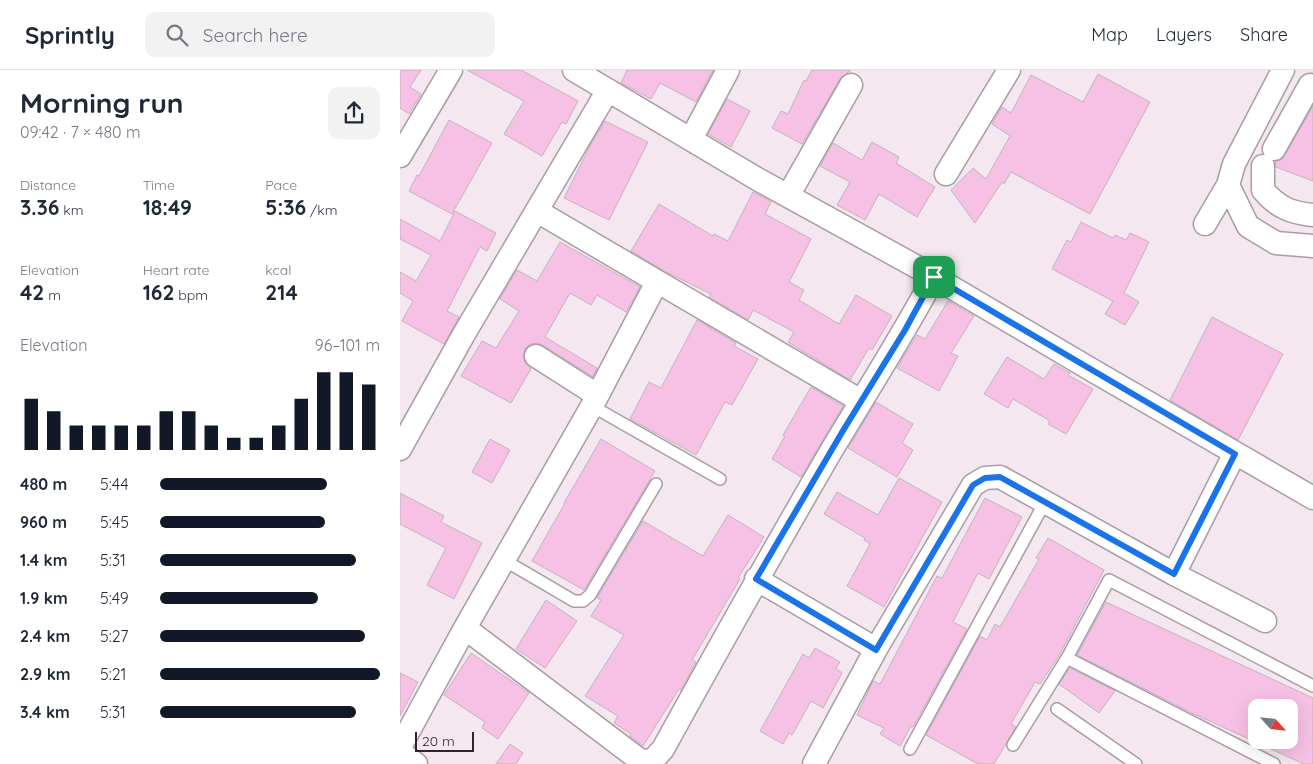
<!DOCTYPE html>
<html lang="en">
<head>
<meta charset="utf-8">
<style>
  :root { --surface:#fff; --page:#f2f2f3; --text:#1f2937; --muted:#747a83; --line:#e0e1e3; --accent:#111827 }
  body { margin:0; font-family:Quicksand,sans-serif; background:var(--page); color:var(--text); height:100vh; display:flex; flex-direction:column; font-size:19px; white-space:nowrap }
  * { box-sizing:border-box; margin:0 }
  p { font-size:16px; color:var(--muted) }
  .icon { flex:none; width:28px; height:28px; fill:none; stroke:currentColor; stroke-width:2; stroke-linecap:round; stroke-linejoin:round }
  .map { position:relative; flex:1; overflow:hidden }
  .drawer { display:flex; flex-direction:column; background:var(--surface); width:400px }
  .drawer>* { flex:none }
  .needle { width:32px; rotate:117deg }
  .buttons { position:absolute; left:848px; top:629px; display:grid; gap:10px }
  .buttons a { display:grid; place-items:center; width:50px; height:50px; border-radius:10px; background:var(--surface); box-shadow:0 5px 20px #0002; font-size:25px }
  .scale { position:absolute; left:15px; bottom:12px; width:59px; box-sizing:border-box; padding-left:5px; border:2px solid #2c272b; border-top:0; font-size:14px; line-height:18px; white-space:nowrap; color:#2c272b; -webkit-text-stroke:4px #f4e7ef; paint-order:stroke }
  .pin { position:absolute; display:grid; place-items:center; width:42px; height:42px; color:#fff; margin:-21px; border-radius:10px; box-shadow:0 2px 8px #0006 }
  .round { display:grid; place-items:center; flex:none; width:52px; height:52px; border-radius:10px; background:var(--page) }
  .summary { display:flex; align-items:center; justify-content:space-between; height:85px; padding:0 20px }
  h1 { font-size:28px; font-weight:800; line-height:38px }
  .stats { display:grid; grid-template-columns:repeat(3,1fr); gap:8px; height:85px; padding:5px 20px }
  .stats div { display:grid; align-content:center }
  .stats b { font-size:21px; font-weight:800 }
  .stats small { font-size:14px; font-weight:400 }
  .stats p { font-size:14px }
  .chart { height:140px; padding:10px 20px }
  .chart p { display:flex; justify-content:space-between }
  .chart svg { width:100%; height:90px; margin-top:5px; stroke:var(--accent); stroke-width:6 }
  ul { padding:0 20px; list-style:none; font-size:16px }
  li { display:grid; grid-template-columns:80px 60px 1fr; align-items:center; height:38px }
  li i { height:12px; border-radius:6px; background:var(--accent) }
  header { display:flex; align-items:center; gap:30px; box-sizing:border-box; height:70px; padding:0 25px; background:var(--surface); border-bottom:1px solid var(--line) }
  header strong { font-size:24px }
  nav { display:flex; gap:28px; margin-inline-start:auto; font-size:18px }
  .search { width:350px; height:45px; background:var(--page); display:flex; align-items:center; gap:12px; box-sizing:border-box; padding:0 18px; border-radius:10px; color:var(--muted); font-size:19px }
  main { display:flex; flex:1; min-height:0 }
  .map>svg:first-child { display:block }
</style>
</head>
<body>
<header>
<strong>Sprintly</strong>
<div class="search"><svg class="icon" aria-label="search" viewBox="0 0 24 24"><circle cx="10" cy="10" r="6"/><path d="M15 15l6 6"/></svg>Search here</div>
<nav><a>Map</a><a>Layers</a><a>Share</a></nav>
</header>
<main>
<section class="drawer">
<div class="summary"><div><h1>Morning run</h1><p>09:42 · 7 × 480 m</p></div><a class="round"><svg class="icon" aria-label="share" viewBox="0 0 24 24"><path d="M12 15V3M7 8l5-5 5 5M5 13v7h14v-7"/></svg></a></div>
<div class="stats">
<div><p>Distance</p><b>3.36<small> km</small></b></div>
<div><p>Time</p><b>18:49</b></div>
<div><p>Pace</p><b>5:36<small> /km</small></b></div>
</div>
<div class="stats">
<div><p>Elevation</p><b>42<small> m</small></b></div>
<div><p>Heart rate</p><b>162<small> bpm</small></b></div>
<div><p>kcal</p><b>214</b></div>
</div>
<div class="chart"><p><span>Elevation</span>96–101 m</p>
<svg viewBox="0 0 160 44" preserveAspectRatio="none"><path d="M5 44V19M15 44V25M25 44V32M35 44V32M45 44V32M55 44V32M65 44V25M75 44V25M85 44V32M95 44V38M105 44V38M115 44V32M125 44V19M135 44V6M145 44V6M155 44V12"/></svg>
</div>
<ul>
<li><b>480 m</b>5:44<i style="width:76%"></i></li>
<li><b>960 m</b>5:45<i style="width:75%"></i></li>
<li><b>1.4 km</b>5:31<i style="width:89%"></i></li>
<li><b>1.9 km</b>5:49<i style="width:72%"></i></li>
<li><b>2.4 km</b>5:27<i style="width:93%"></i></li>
<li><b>2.9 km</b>5:21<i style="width:100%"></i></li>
<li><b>3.4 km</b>5:31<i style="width:89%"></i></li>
</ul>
</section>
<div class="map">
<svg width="913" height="694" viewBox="0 0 913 694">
  <rect width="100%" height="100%" fill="#f4e7ef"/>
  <path fill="#f7c0e5" stroke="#c2b5bd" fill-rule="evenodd" d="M0,0H21L10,17L21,24L9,44L0,38Z
    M67,0H121L178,31L166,54L162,52L142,86L104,64L124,31Z
    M227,0H313L296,32L260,13L251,29L221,13Z
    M412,0H451L440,9L402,74L372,58L381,41L388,44L404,10L406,11Z
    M698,4L750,32L690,144L611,102L604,114L602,112L575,153L551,120L573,98L586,109L610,66L592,54L602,37L611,43L631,5L683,32Z
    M327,29L350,41L331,77L308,64Z
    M913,36V111L876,97L875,92L881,90L885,85Z
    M49,50L92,73L52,144L9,121L17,105L19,106Z
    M205,51L248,72L209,150L164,128L191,74Z
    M472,72L499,87L496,93L535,117L517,147L479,124L465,150L437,135L450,112L420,96L433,73L462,90Z
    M353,122L371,132L365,144L411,169L389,212L404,220L399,230L439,254L456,225L492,246L472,280L469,278L450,310L388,272L394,262L353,240L348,250L309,227L311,224L266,202L231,181L259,134L313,166L314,164L328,171Z
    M55,141L96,163L87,181L80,177L47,241L59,247L44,274L2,251L13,231L0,223V202L16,211L31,185L0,169V149L40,171Z
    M681,152L713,168L715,165L726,170L730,163L749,172L724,223L739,232L725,255L705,244L713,231L652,199L667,170L671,172Z
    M160,172L240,217L226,242L197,225L191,235L170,223L145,267L197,298L193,307L143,275L137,273L130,274L125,279L123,286L125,292L131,299L111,333L61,306L82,271L96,278L119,241L100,229L117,200L137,211Z
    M548,231L574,246L551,283L558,286L539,321L497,298L517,265L525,269Z
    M812,247L883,284L838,370L770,330Z
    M297,250L336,273L334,276L358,289L332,335L325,332L296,385L230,349L249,312L261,318Z
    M607,287L644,309L654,294L670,303L668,305L693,319L666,364L648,354L650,351L613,329L608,338L584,324Z
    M411,317L443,336L401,407L372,389L385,366L383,365Z
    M476,332L513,354L502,373L513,380L497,407L448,378Z
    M90,369L110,380L92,413L72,402Z
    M201,369L255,401L184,520L132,491L165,433H164Z
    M499,408L542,432L484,537L447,516L470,474L464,470L465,468L424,444L437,422L478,445Z
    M0,423L44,446L41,452L82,473L54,529L27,515L46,478L0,454Z
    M585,428L622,447L589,509L578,503L553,552L567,559L513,657L511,656L500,676L480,664L484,658L457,645L473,611L480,614L537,506L542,508Z
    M328,445L364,467L338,508L340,509L292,590L296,592L281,620L279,619L243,676L230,666L231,664L214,653L218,646L185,626L224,565L191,546L201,530L197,528L243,451L303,486Z
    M648,468L704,500L660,584L640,614L635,612L611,654L616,657L594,694H578L526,665L580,566L587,570L595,554L600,557L639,489L636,488Z
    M146,530L177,551L145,598L116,579Z
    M706,532L913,628V694H904L792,643L677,585ZM856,638H889V670H856Z
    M415,578L440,592L436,598L442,603L423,638L411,631L392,665L389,663L383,674L360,661L403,584L409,588Z
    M71,583L129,623L98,669L82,658L85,652L44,625Z
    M670,598L715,621L699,643L659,614Z
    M0,603L18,612L0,646Z
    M110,674L123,683L116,694H96Z"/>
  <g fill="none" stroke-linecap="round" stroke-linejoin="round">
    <defs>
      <path id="service" d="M192,336L320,409
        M104,490L174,531H183L190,525L256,414
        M667,588L874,694
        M657,639L736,694
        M613,675L667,588L709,510L913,616
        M510,679L645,432"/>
      <path id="minor" d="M174,0L359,110L517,197L697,303L913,428
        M291,69L328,0
        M874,79L910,15
        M0,86L51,0
        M863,96V120C877,137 891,143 913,145
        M546,104L609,0
        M828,115L848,156L876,173L913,176
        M388,126L451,15
        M137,141L461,331
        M805,154L828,115L834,94L883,0
        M136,286L197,325
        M0,379L64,264L208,20
        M774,504L835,383
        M356,509L476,579
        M65,558L241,691L253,690L263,679C318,579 373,481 430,383C465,324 502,267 534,207
        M0,677L65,558L192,336L257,212
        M0,682L16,694
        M414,694L476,579L573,415L585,408L600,407L774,504L865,551"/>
    </defs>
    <use href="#service" stroke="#a99ca4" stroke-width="14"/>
    <use href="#minor" stroke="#a99ca4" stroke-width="25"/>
    <use href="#service" stroke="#fff" stroke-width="11"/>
    <use href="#minor" stroke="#fff" stroke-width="22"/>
  </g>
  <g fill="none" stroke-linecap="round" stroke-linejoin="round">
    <defs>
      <path id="route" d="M534,207L835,384L774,504L600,407L585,408L573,415L476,580L356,509L444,359L505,260Z"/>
    </defs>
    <use href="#route" stroke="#fff" stroke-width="10"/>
    <use href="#route" stroke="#1a73e8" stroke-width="6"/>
  </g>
</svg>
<div class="buttons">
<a><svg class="needle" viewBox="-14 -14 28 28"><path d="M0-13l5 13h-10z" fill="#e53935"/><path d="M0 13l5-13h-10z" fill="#747a83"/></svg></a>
</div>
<div class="scale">20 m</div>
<div class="pin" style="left:534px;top:207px;background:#1e9e55"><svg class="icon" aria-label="arrive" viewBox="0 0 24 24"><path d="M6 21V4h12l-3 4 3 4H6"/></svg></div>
</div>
</main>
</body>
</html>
